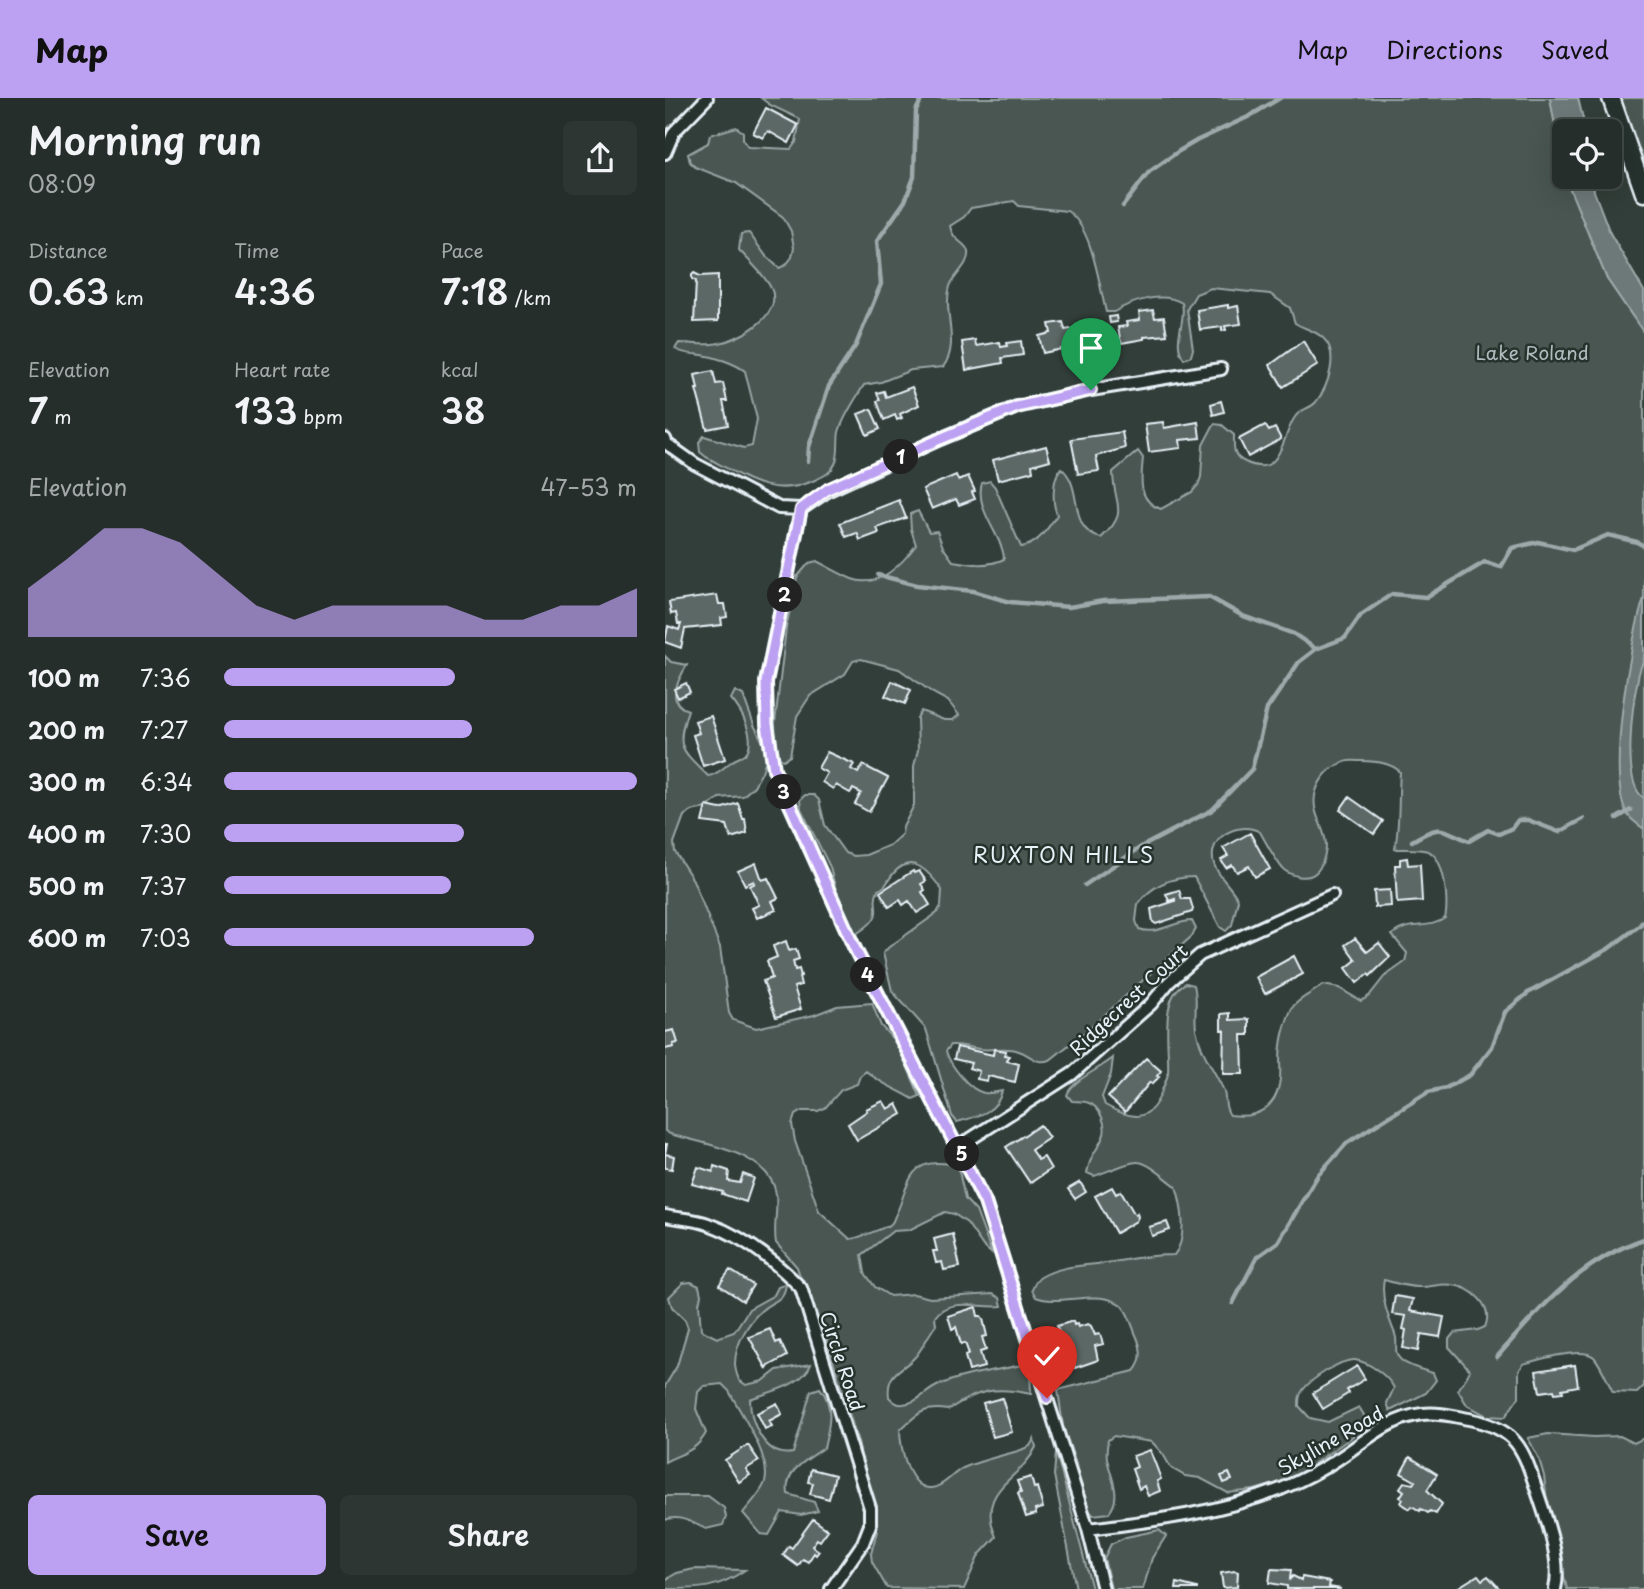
<!DOCTYPE html>
<html lang="en">
<head>
<meta charset="utf-8">
<style>
  :root { --surface:#262e2b; --page:#2e3633; --text:#f1f3f6; --muted:#a4a8a9; --line:#424a47; --accent:#bca0f2 }
  body { margin:0; font-family:"Playpen Sans",sans-serif; background:var(--page); color:var(--text); height:100vh; display:flex; flex-direction:column; font-size:26px; white-space:nowrap }
  * { box-sizing:border-box; margin:0 }
  p { font-size:23px; color:var(--muted) }
  .icon { flex:none; width:38px; height:38px; fill:none; stroke:currentColor; stroke-width:2; stroke-linecap:round; stroke-linejoin:round }
  .map { position:relative; flex:1; overflow:hidden }
  .panel { display:flex; flex-direction:column; background:var(--surface); width:665px }
  .panel>* { flex:none }
  .controls { position:absolute; left:887px; top:21px; display:grid; gap:14px }
  .controls a { display:grid; place-items:center; width:70px; height:70px; border-radius:10px; background:var(--surface); box-shadow:0 7px 28px #0002,0 0 0 2px var(--line); font-size:35px }
  .pin { position:absolute; display:grid; place-items:center; width:60px; height:60px; color:#fff; margin:-72px -30px; border-radius:50% 50% 50% 0; rotate:-45deg; box-shadow:0 0 7px #0007 }
  .pin .icon { rotate:45deg }
  .km { position:absolute; width:35px; height:35px; margin:-18px; border-radius:50%; background:#222; color:#fff; font-size:19px; line-height:35px; text-align:center }
  .round { display:grid; place-items:center; flex:none; width:74px; height:74px; border-radius:10px; background:var(--page) }
  .headline { display:flex; align-items:center; justify-content:space-between; height:119px; padding:0 28px }
  h1 { font-size:38px; font-weight:600; line-height:52px }
  .figures { display:grid; grid-template-columns:repeat(3,1fr); gap:10px; height:119px; padding:7px 28px }
  .figures div { display:grid; align-content:center }
  .figures b { font-size:35px; font-weight:600 }
  .figures small { font-size:19px; font-weight:400 }
  .figures p { font-size:19px }
  .chart { height:196px; padding:14px 28px }
  .chart p { display:flex; justify-content:space-between }
  .chart svg { width:100%; height:126px; margin-top:7px; fill:var(--accent); opacity:.7 }
  .button { display:flex; gap:14px; margin-top:auto; padding:14px 28px }
  .button a { flex:1; height:80px; border-radius:10px; background:var(--accent); color:#111; font-size:28px; font-weight:600; line-height:80px; text-align:center }
  .button a+a { background:var(--page); color:var(--text) }
  ul { padding:0 28px; list-style:none; font-size:23px }
  li { display:grid; grid-template-columns:112px 84px 1fr; align-items:center; height:52px }
  li i { height:18px; border-radius:9px; background:var(--accent) }
  header { display:flex; align-items:center; gap:42px; box-sizing:border-box; height:98px; padding:0 35px; background:var(--accent); color:#111 }
  header strong { font-size:33px }
  nav { display:flex; gap:38px; margin-inline-start:auto; font-size:24px }
  main { display:flex; flex:1; min-height:0 }
  .map>svg:first-child { display:block }
</style>
</head>
<body>
<header>
<strong>Map</strong>
<nav><a>Map</a><a>Directions</a><a>Saved</a></nav>
</header>
<main>
<section class="panel">
<div class="headline"><div><h1>Morning run</h1><p>08:09</p></div><a class="round"><svg class="icon" aria-label="share" viewBox="0 0 24 24"><path d="M12 15V3M7 8l5-5 5 5M5 13v7h14v-7"/></svg></a></div>
<div class="figures">
<div><p>Distance</p><b>0.63<small> km</small></b></div>
<div><p>Time</p><b>4:36</b></div>
<div><p>Pace</p><b>7:18<small> /km</small></b></div>
</div>
<div class="figures">
<div><p>Elevation</p><b>7<small> m</small></b></div>
<div><p>Heart rate</p><b>133<small> bpm</small></b></div>
<div><p>kcal</p><b>38</b></div>
</div>
<div class="chart"><p><span>Elevation</span>47–53 m</p>
<svg viewBox="0 0 160 44" preserveAspectRatio="none"><path d="M0 44V27L10 17L20 6L30 6L40 11L50 22L60 33L70 38L80 33L90 33L100 33L110 33L120 38L130 38L140 33L150 33L160 27V44z"/></svg>
</div>
<ul>
<li><b>100 m</b>7:36<i style="width:56%"></i></li>
<li><b>200 m</b>7:27<i style="width:60%"></i></li>
<li><b>300 m</b>6:34<i style="width:100%"></i></li>
<li><b>400 m</b>7:30<i style="width:58%"></i></li>
<li><b>500 m</b>7:37<i style="width:55%"></i></li>
<li><b>600 m</b>7:03<i style="width:75%"></i></li>
</ul>
<div class="button"><a>Save</a><a>Share</a></div>
</section>
<div class="map">
<svg width="979" height="1491" viewBox="0 0 979 1491">
  <rect width="100%" height="100%" fill="#323e39"/>
  <filter id="ink" filterUnits="userSpaceOnUse"><feTurbulence type="fractalNoise" baseFrequency=".0143" numOctaves="2"/><feDisplacementMap in="SourceGraphic" scale="14" xChannelSelector="R" yChannelSelector="G"/><feConvolveMatrix kernelMatrix="1 2 1 2 8 2 1 2 1" color-interpolation-filters="sRGB"/></filter>
  <g filter="url(#ink)">
    <path fill="#495651" stroke="#98a4a4" stroke-width="2" d="M96,0H885L900,79L942,181L979,235V1288L972,1295L948,1294C942,1283 937,1268 929,1259C918,1248 872,1262 858,1266L854,1273V1299L840,1319L822,1318L802,1307L793,1292C797,1285 802,1280 805,1272L784,1249V1241L789,1235L813,1232L820,1229C829,1208 807,1189 787,1187C776,1185 764,1190 753,1189C742,1189 730,1185 719,1182C715,1199 724,1221 730,1236C734,1246 727,1254 736,1262C744,1269 758,1272 768,1275L771,1282L761,1295L725,1313L722,1305L729,1290C723,1278 704,1264 690,1262C676,1261 646,1281 638,1292C634,1297 634,1302 634,1308L645,1320L663,1324L694,1309L699,1317L697,1326L687,1339L627,1381L589,1392L563,1395L535,1380L520,1378L506,1370L498,1356L487,1344L449,1338L443,1342C442,1348 441,1354 442,1360C445,1379 458,1397 444,1415L428,1417L419,1405L411,1366L398,1328L393,1292L469,1273C478,1263 477,1250 471,1237C467,1228 464,1215 457,1208C437,1189 395,1209 371,1199L367,1192C369,1186 371,1182 376,1179C398,1166 424,1168 448,1164C470,1160 486,1157 509,1157C523,1141 517,1107 511,1088C501,1081 485,1065 473,1064C465,1063 439,1075 429,1078L422,1075C426,1055 431,1055 438,1039C443,1028 435,1009 424,1005C419,1003 412,1003 407,1003L402,997C407,982 435,971 448,960L446,976L437,999L440,1007C465,1021 484,1026 496,995C498,989 502,982 503,975C505,950 493,898 521,885L529,887C533,902 529,916 531,931C535,954 549,971 558,991C562,1000 558,1008 565,1017C592,1021 612,1010 615,981C616,970 614,959 616,948C617,937 622,920 627,910C632,901 649,894 658,887L674,890L696,903L704,898L719,879L740,864L742,855L727,837C741,823 765,832 780,820C784,805 780,760 763,753C754,750 740,751 730,751C735,725 733,700 735,674C726,664 709,663 696,663C691,663 684,662 680,664C659,670 645,693 651,714C655,728 664,741 660,756C656,772 649,782 632,778C626,776 622,775 618,771C609,760 602,746 595,734C574,722 541,739 549,766C553,779 567,789 573,802L567,827L561,833L555,829L529,779C506,779 487,787 473,806L471,823L474,831C493,838 508,823 527,823L531,831L527,838L424,931L385,962C370,967 367,957 354,953C341,948 328,953 315,951C305,950 296,946 286,947L281,953C285,967 304,992 319,995C325,996 332,994 337,993C332,1015 311,1019 292,1024L287,1018L261,931L227,893L218,855L224,849L272,815L276,808L277,792C265,775 247,753 228,776C222,783 222,789 213,792C208,801 212,805 211,815C210,825 195,833 187,839L177,817L165,769L136,711L135,702L140,697H149L154,702L160,727L180,755L189,758L201,757L225,747L237,736L238,729L249,707V668L253,652L252,620L256,613L279,622H288L294,617L283,603L268,595L234,571L196,561L188,563L180,576L145,598L132,618L125,658L118,662L111,658L110,625L121,530L132,479L144,465L152,463C163,469 175,476 187,481C213,491 237,466 251,447L246,431L245,416L253,413L264,434L272,433L278,449L288,463C305,466 323,469 339,461C338,438 309,412 317,385L325,383L330,389L356,449C373,447 383,430 392,417C387,404 387,381 396,370C420,389 401,431 436,440C466,413 448,407 448,374L473,353L478,360C476,380 472,403 496,411L527,394L533,387L536,379L538,347L549,326L557,327L569,337C569,349 567,358 580,364C617,382 616,339 630,319C635,311 645,311 651,304C663,289 675,255 658,240C650,232 639,231 630,225L625,210L605,196L546,190L531,196L522,211L528,251L526,258L519,261C506,244 522,223 517,205C498,193 467,203 449,214H441C434,186 427,128 402,113L354,108L349,103L306,110L299,119L285,128C288,145 301,143 303,154C305,166 289,177 285,188C277,214 296,246 278,269L246,272L216,284L199,287C190,302 179,317 174,334C172,344 175,357 170,366C166,375 159,378 150,382C107,402 79,379 41,359L35,354L34,344L39,338L79,350L87,348L92,321L80,273C69,265 51,259 37,257C27,256 19,256 10,251L14,245C25,245 37,247 47,246C70,245 120,218 106,190C99,176 84,163 74,152L76,136L84,135L101,158L114,170L121,167L127,159L129,150L126,133L118,119L71,85L30,69L25,64L23,56L43,45L45,37L71,29L78,34V41L83,49L126,51L131,44L135,21L105,7Z
      M953,0H979V65Z
      M0,558L6,564L22,567C13,582 0,605 23,612C10,650 16,651 43,678C54,676 57,670 66,664C70,660 76,660 80,656C93,642 76,612 66,601L70,593L78,597L89,627L101,650L102,658L97,674L89,688L78,698L54,700L41,710L26,713L19,718L9,745L10,754L28,782L55,849L64,915L68,922L91,930L149,917L172,908L207,905L216,928L227,940L236,954L255,998L248,1001C230,990 217,987 201,973L195,978L192,986L176,992L160,1010L153,1013H137L130,1017L127,1026L130,1043L154,1113L185,1141C191,1141 222,1129 226,1126C229,1123 229,1119 231,1116C242,1095 241,1065 272,1065C280,1065 286,1065 293,1068L300,1101L311,1113L327,1156L318,1148L302,1125L289,1116L280,1114L244,1132L228,1133L197,1157L200,1175L210,1189L225,1198L249,1196L265,1200L328,1196L335,1200L337,1208C317,1211 284,1198 270,1219L271,1227C263,1237 258,1250 250,1259C237,1273 221,1274 224,1299C228,1303 232,1307 238,1306C251,1306 261,1293 272,1288C298,1276 329,1273 357,1267L365,1270L366,1296C330,1288 313,1292 283,1312C258,1308 252,1316 235,1332C235,1351 245,1397 271,1389C282,1385 288,1375 298,1370C316,1362 337,1358 356,1352L365,1348L369,1341L371,1349C355,1384 310,1389 331,1439L314,1457L299,1491L222,1490L207,1464L206,1456L212,1433L193,1344L159,1233L146,1211L132,1169L111,1145C108,1129 113,1113 111,1097C106,1054 38,1046 5,1036L0,1033Z
      M26,1184L34,1188L36,1197L34,1206L36,1232L52,1240L69,1234L84,1211L109,1197L113,1189L121,1186C119,1204 108,1202 97,1212C83,1224 70,1247 70,1266C70,1271 72,1277 74,1282L81,1287L98,1283L112,1272L146,1266C138,1288 104,1294 85,1301C85,1325 100,1360 128,1355L146,1293L155,1290C170,1308 164,1329 159,1350C142,1362 119,1372 123,1396L149,1404L153,1413L136,1417L117,1414L104,1437L96,1436L78,1415C85,1406 97,1394 100,1384C107,1360 75,1314 64,1293L57,1286L39,1288L33,1294L31,1311L41,1335C31,1354 16,1355 0,1364V1288L12,1268L23,1230L20,1222L7,1209L4,1199L18,1185Z
      M883,1336L929,1339L955,1338L969,1345L979,1340V1491H902L883,1411L879,1378L874,1361L863,1340Z
      M391,1354L427,1491H411L389,1377Z
      M0,1398H43L59,1410L61,1419L58,1427L41,1431C28,1425 14,1416 0,1422Z
      M494,1432L501,1438L487,1460L478,1491H446L439,1460L446,1446L461,1439Z
      M29,1471L80,1472C52,1491 35,1491 0,1491V1482L12,1475Z"/>
    <path fill="#6d7978" stroke="#9ea9ab" stroke-width="2" d="M885,0H913L921,33H900L899,78Z
      M900,79H928L929,93L945,135L979,193V235L942,181Z
      M979,500C979,519 979,541 979,560C977,567 974,573 973,580C968,604 956,686 979,700V731C974,727 966,722 963,717C940,682 966,540 979,500Z"/>
    <g fill="none" stroke-linecap="round" stroke-linejoin="round">
      <path stroke="#9ea9ab" stroke-width="4.5" d="M458,108L484,74L514,53L533,42L583,19L615,0
        M143,363L144,349L164,288L191,247L216,186L212,143L240,103L249,79L251,13L257,0
        M213,477L252,487L308,493L345,504L404,509L438,503L544,499L578,518L629,536L651,551
        M952,720L966,712
        M747,743C777,725 775,731 804,743L823,732L834,736L847,730L853,722H863L894,734L918,721
        M420,787L476,749L547,712L587,671L602,611L634,564L651,551L680,540L696,517L727,496L761,499L820,464L836,469L847,450L873,444L908,452L943,437L972,444L979,448
        M568,1205L592,1159L613,1144L653,1077L682,1045L763,994L781,990L805,977L827,949L840,914L863,895L943,851L974,828L979,822
        M832,1259C875,1210 916,1162 979,1141"/>
    </g>
    <path fill="#5c6865" stroke="#e8f1f8" stroke-width="2" d="M101,10L133,27L124,45L103,33L98,40L88,35Z
      M29,175L35,178L53,177V223L29,224L31,183L27,181V177Z
      M563,207V210L573,208L576,226L560,228L561,232L557,233V229L535,232L532,212Z
      M488,212L490,220L499,219L502,237L479,239V241L456,245L453,229L462,228L461,224L475,222L474,214Z
      M451,218L452,224L445,225L444,219Z
      M398,224L400,232L427,228L431,248L412,252L411,248L378,255L374,238L386,235L384,226Z
      M310,242L311,248L335,244L336,249L342,248L341,245L356,243L358,257L337,260L338,265L301,272L297,244Z
      M638,243L653,267L618,289L605,267Z
      M48,273L51,286L58,285L62,303H58L63,327L42,331L31,291H33L30,277Z
      M247,289L254,307L235,316L237,320L232,322L230,317L219,322L212,303L215,302L212,295L219,293L221,299Z
      M556,303L559,314L548,317L546,306Z
      M206,311L215,331L202,337L193,316Z
      M498,324L499,330L533,324L535,340L515,342L516,350L484,354L480,326Z
      M600,327L604,333L610,330L616,341L583,359L574,341Z
      M457,334L460,350L431,358L434,373L413,376L406,341Z
      M381,348L385,362L367,367L368,373L333,382L328,362Z
      M291,377L293,382L303,378L310,393L307,394L310,401L294,407L291,401L267,411L258,391Z
      M234,402L241,420L212,430L214,435L195,442L192,435L181,439L175,425Z
      M52,497L54,506H60L62,519L56,520L57,527L20,531L16,550L0,544L3,528L14,532L16,526H13L11,515L6,516L4,504Z
      M227,583L246,592L240,606L220,598Z
      M21,585L25,594L13,600L9,591Z
      M46,618L60,661L38,668L28,637L34,635L30,623Z
      M162,654L189,666L186,671L193,675L198,667L223,680L204,714L190,706L196,695L188,691L185,695L171,687L168,691L157,684L162,675L153,670Z
      M684,699L718,723L709,736L675,712Z
      M73,705L78,721H80L82,735L66,740L62,727L37,724L41,708L55,711Z
      M585,735L605,771L590,779L584,768L572,774L567,767L561,770L556,762L563,758L558,750Z
      M742,760L743,767L755,766L757,803L732,805L730,767H735V761Z
      M91,765L97,782L103,780L113,800L107,803L111,812L92,820L87,810L94,807L85,788L90,785L89,783L80,787L73,773Z
      M248,773L249,775L254,773L261,783L256,786L260,792L257,794L265,807L252,815L244,803L238,807L235,802L224,809L215,794Z
      M514,792L517,801H525L528,811L527,814L491,826L488,824L486,811L510,803V801L504,803L501,796Z
      M725,792L726,808L710,809L709,793Z
      M690,840L702,854L714,845L725,859L705,878L703,876L692,885L681,870L691,862L680,847Z
      M121,843L124,853L131,851L134,861L128,863L130,872L134,871L136,878L134,879L136,887L129,889L136,911L111,919L98,883L107,880L102,863L112,859L108,848Z
      M629,858L638,876L600,896L591,879Z
      M565,915V922L584,921V937H577L578,976H558L559,932H556V916Z
      M9,932L13,945L8,946L9,949L0,951V934Z
      M292,949L328,957L329,951L341,953L340,957L344,958L342,963L354,966L350,984L323,978L322,983L312,981L314,973L304,970L306,965L289,961Z
      M481,960L496,973L492,978L494,979L487,986L485,984L460,1014L443,999Z
      M218,1003L223,1011L232,1006L237,1016L192,1042L183,1026L202,1013L201,1011Z
      M375,1027L384,1040L366,1052L373,1062L379,1059L386,1071L365,1085L341,1049Z
      M0,1046H2L0,1056L9,1058L7,1071L0,1070Z
      M49,1068L64,1073L63,1083L75,1085L78,1076L89,1080L81,1104L57,1096L58,1094L27,1086L33,1069L48,1074Z
      M415,1084L421,1094L410,1101L403,1091Z
      M447,1089L451,1096L456,1093L470,1117L472,1115L473,1119L471,1123L451,1135L430,1098Z
      M502,1124L505,1132L487,1138L484,1129Z
      M288,1136L295,1169L279,1172L277,1164L271,1165L268,1153H272L269,1141Z
      M65,1172L88,1187L78,1203L54,1187Z
      M730,1198L748,1201L745,1213L779,1219L775,1239L756,1236L753,1253L738,1250L741,1232L738,1231L741,1218L727,1216Z
      M311,1209L313,1218H316L318,1221L322,1238L317,1239L321,1252L315,1254L319,1269L304,1273L300,1258L304,1256L300,1245L296,1246L291,1229L287,1231L283,1218Z
      M408,1223L409,1227L412,1226L413,1229L423,1226L426,1228L430,1237L435,1236L438,1246L430,1248L433,1262L410,1270L402,1247L398,1248L392,1228Z
      M105,1231L111,1245L115,1243L122,1258L104,1268L102,1271L84,1239Z
      M910,1267L913,1288L897,1291L898,1294L890,1295L889,1292L875,1294L871,1273Z
      M692,1268L700,1281L682,1292L684,1295L658,1311L648,1295Z
      M337,1300L347,1334L328,1339L318,1305Z
      M112,1305L117,1316L104,1323L107,1328L100,1331L92,1315Z
      M83,1347L94,1363L81,1371L85,1377L74,1384L60,1362Z
      M485,1352L496,1381L492,1383L495,1393L483,1398L479,1388L474,1391L467,1371L472,1369L468,1358Z
      M745,1359L772,1376L762,1392L777,1406L771,1416L765,1413L763,1415L756,1411L755,1413L747,1408L745,1411L736,1405L738,1401L735,1399L739,1393L735,1390L739,1384L748,1386L750,1383L736,1375Z
      M146,1371L170,1377L164,1401L145,1396L148,1385L143,1384Z
      M564,1375L567,1382L559,1385L556,1378Z
      M366,1379L369,1390L372,1389L378,1410L370,1412L371,1416L361,1419L353,1395L356,1394L352,1383Z
      M148,1421L163,1432L155,1443L152,1441L147,1448L154,1453L151,1457L149,1455L143,1464L138,1461L133,1468L118,1457L124,1448L127,1450Z
      M606,1471L626,1472L625,1481L628,1478L636,1482L637,1479L665,1484L664,1489L676,1491H622V1488L604,1485Z
      M570,1473L573,1474L572,1489L558,1490L556,1475Z
      M813,1477L817,1482L823,1478L835,1491L792,1490Z
      M512,1485L532,1490V1491H511Z"/>
    <g fill="none" stroke-linecap="round" stroke-linejoin="round">
      <defs>
        <path id="street" d="M0,55L9,34L42,0
          M0,341L2,346L30,366L114,410L136,411L164,392L275,341L352,309L426,292L556,271
          M136,411L101,584L102,626L109,671L190,851L320,1104L423,1431L438,1491
          M293,1049L407,976L486,906L504,884L535,857L667,797
          M0,1118C14,1121 30,1121 43,1126C80,1139 109,1162 136,1190L205,1410V1427L198,1445L166,1491
          M423,1431C488,1423 554,1415 616,1391C635,1383 655,1373 673,1361C699,1344 724,1320 757,1316C773,1314 788,1318 804,1321C852,1331 858,1350 872,1393C881,1420 897,1462 890,1491"/>
        <path id="secondary" d="M946,0L979,95"/>
      </defs>
      <use href="#street" stroke="#e8f1f8" stroke-width="16"/>
      <use href="#secondary" stroke="#e8f1f8" stroke-width="21"/>
      <use href="#street" stroke="#26332d" stroke-width="10"/>
      <use href="#secondary" stroke="#26332d" stroke-width="16"/>
    </g>
  </g>
  <g fill="none" stroke-linecap="round" stroke-linejoin="round" filter="url(#ink)">
    <defs>
      <path id="route" d="M382,1300L320,1104L190,851L109,671L102,626L101,584L136,411L163,391L275,341L352,309L426,292"/>
    </defs>
    <use href="#route" stroke="#fff" stroke-width="14"/>
    <use href="#route" stroke="#bca0f2" stroke-width="9"/>
  </g>
  <g text-anchor="middle" dominant-baseline="central" stroke-width="5" stroke-linejoin="round" paint-order="stroke">
    <g font-size="19" fill="#b0bbbe" stroke="#26332d">
      <text x="867" y="254">Lake Roland</text>
    </g>
    <g font-size="19" fill="#e8f1f8" stroke="#26332d">
      <text transform="translate(463 901) rotate(-43)">Ridgecrest Court</text>
      <text transform="translate(178 1263) rotate(72)">Circle Road</text>
      <text transform="translate(665 1342) rotate(-30)">Skyline Road</text>
    </g>
    <g font-size="21" letter-spacing="2" fill="#e8f1f8" stroke="#26332d">
      <text x="399" y="756">RUXTON HILLS</text>
    </g>
  </g>
</svg>
<div class="controls">
<a><svg class="icon" aria-label="locate" viewBox="0 0 24 24"><circle cx="12" cy="12" r="6"/><path d="M12 2v4M12 18v4M2 12h4M18 12h4"/></svg></a>
</div>
<div class="pin" style="left:426px;top:292px;background:#1e9e55"><svg class="icon" aria-label="arrive" viewBox="0 0 24 24"><path d="M6 21V4h12l-3 4 3 4H6"/></svg></div>
<div class="pin" style="left:382px;top:1300px;background:#d93025"><svg class="icon" aria-label="check" viewBox="0 0 24 24"><path d="M5 12l5 5 9-10"/></svg></div>
<b class="km" style="left:236px;top:359px">1</b>
<b class="km" style="left:120px;top:497px">2</b>
<b class="km" style="left:119px;top:694px">3</b>
<b class="km" style="left:203px;top:877px">4</b>
<b class="km" style="left:297px;top:1056px">5</b>
</div>
</main>
</body>
</html>
